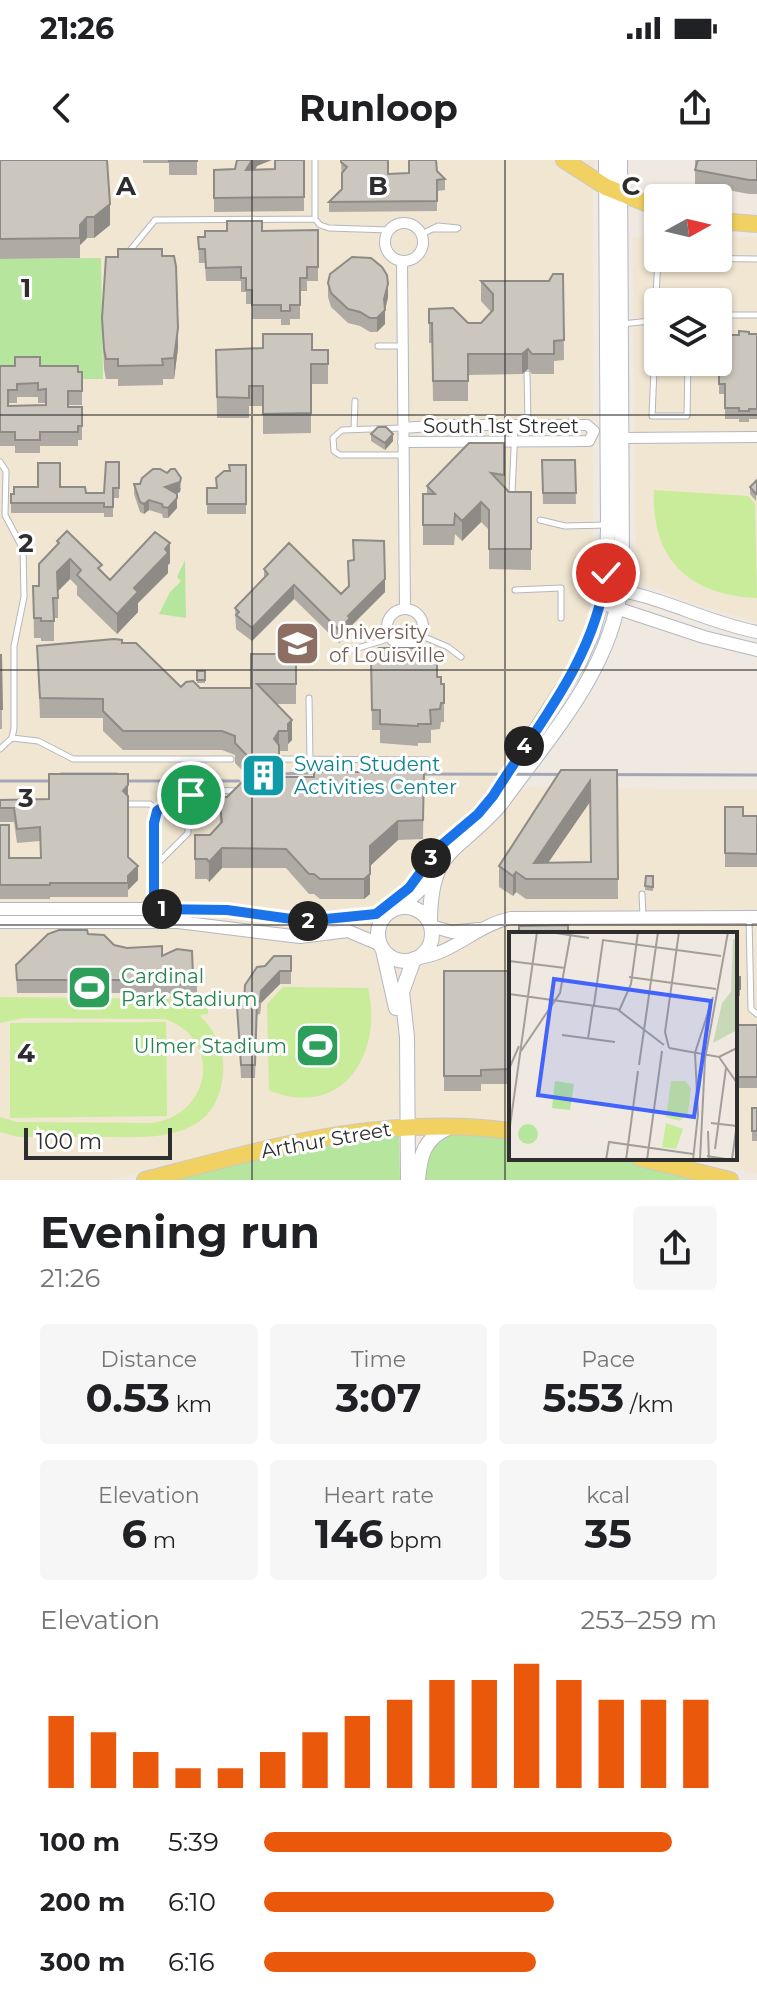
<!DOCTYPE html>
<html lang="en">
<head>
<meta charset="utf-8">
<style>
  :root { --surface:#fff; --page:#f6f6f6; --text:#202124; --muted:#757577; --accent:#ea580c }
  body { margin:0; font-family:Montserrat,sans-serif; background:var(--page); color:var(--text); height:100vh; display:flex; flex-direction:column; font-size:30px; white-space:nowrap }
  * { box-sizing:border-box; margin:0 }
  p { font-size:26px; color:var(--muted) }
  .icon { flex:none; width:44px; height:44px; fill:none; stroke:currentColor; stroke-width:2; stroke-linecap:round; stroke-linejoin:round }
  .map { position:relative; height:1020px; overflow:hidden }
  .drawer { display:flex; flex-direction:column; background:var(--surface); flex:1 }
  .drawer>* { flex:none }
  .needle { width:52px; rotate:82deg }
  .controls { position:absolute; left:644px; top:24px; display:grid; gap:16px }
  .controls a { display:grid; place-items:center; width:88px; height:88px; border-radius:8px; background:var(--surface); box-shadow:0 2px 6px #0004; font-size:40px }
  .scale { position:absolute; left:24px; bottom:20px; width:148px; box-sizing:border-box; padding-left:8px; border:4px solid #2e2e2e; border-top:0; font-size:22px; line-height:28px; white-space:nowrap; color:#2e2e2e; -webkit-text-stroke:6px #fff; paint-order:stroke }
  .pin { position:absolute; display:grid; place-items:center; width:68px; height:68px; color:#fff; margin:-34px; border:4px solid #fff; border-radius:50%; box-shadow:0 2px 8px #0007 }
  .km { position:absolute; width:40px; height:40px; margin:-20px; border-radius:50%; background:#222; color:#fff; font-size:22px; line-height:40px; text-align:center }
  .round { display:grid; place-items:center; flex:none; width:84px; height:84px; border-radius:8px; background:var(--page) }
  .headline { display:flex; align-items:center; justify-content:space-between; height:136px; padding:0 40px }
  h1 { font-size:44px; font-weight:700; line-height:60px }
  .metrics { display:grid; grid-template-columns:repeat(3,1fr); gap:12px; height:136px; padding:8px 40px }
  .metrics div { display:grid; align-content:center; border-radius:8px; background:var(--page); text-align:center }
  .metrics b { font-size:40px; font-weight:700 }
  .metrics small { font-size:22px; font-weight:400 }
  .metrics p { font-size:22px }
  .chart { height:224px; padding:16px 40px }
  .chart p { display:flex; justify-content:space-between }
  .chart svg { width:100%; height:144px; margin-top:8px; stroke:var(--accent); stroke-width:6 }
  ul { padding:0 40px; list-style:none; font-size:26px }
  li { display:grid; grid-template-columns:128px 96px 1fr; align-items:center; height:60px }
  li i { height:20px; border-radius:10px; background:var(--accent) }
  .status { display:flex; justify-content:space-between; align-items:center; height:56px; padding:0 40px; background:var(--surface); direction:ltr }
  .status svg { height:22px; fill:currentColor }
  header { display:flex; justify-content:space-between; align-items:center; height:104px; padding:0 40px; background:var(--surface); font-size:36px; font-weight:700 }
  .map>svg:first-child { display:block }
</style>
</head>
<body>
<div class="status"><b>21:26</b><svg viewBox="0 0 49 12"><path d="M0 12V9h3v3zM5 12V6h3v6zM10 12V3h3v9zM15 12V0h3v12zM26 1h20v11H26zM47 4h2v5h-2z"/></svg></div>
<header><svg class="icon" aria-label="back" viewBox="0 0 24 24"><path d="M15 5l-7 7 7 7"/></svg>Runloop<svg class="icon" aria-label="share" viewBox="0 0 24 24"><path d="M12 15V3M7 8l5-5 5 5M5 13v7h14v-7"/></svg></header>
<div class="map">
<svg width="757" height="1020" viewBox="0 0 757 1020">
  <rect width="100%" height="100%" fill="#efe9e1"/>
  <path fill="#f0e6d1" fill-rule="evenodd" d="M0,0H593V423L588,454L607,455L584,512L503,627L757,630V1014L692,998H735V774H511V964L389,958L291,976L110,1020H0Z
    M633,77H658V98H718V77H757V462L692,443L646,424L636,414ZM658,142H718V202H658Z"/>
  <path fill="#b6e59e" d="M101,98L103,219H0V99Z
    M185,400L186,458L159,454L170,432L181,421L177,417Z
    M446,974L511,975V998H621L709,1020H424L430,990Z
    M399,975L400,1020H167L285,989Z"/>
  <path fill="#c9ec9a" d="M654,330L748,336L755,343L757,438C689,435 651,400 654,330Z
    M283,827L368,828C384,894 341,961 269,930L267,844Z
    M0,837L208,839V854L199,855C218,873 227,896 222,922C211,984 146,977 100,977C73,977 46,977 19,977L0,972V957L17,962L151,963C212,956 223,879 165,859L23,858L0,863Z
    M166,862L167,956L10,958V863Z"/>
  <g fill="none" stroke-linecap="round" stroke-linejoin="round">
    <defs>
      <path id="service" d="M315,59V0
        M434,69H456
        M422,74L438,66L458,68
        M127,94L155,60L315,59L320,65L329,68L389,70
        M673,98L757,99
        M718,155H757
        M622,164L650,161L655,155L658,98
        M378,186H401
        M655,186L652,256H687L688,202
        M527,214L528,264
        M402,268L342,270L333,278L334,291L340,295H403
        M354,269L355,241
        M0,302L6,311L5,355L23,389L24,437L14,486V568L12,578L38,581L73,599H231
        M512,333L515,267
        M540,360L565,366L607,365
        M515,430L561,428V458
        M422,476L448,487L461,497
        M348,491L391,478
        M309,538L310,600
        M0,589L12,578
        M279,599L427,600
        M128,644H150L157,651
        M177,647L198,630L240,631
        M642,734L643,756
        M154,748V663C158,649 162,647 177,647L188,660V673L155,706
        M749,758L751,849L757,854"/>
      <path id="minor" d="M385 82a19 19 0 1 1 38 0a19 19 0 1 1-38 0Z
        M402,101L405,449
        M403,268L443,265H587L594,271
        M622,278L757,277
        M403,282L589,281L594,271
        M387 467a18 18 0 1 1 36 0a18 18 0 1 1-36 0Z"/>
      <path id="tertiary" d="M604,428C657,434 705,462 757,472
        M601,443L704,477L757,490
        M0,749H217L306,761L389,752
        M0,762H178L300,777L348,771L381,785
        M431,766L452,772L478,769
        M418,798C453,794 477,765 511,758L757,757"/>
      <path id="secondary" d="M401,747L419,730L435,692L478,654L493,636L579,503L592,474L601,443L606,413L608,370L606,0
        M378 774a27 27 0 1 1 54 0a27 27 0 1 1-54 0Z
        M430,763C430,687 457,694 500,645C551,574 620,501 622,409L620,0
        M383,790L396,848
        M408,1020L407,877L402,832L414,799
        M418,1020C420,995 424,979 448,968"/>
      <path id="primary" d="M564,0L606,27L658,48
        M718,61L757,64
        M640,998L730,1020
        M145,1020C268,988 382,954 511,971"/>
    </defs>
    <use href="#service" stroke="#b4b7c1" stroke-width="7"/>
    <use href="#minor" stroke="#b4b7c1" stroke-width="12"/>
    <use href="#tertiary" stroke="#b4b7c1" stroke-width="14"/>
    <use href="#secondary" stroke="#b4b7c1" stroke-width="16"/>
    <use href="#primary" stroke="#c9c9c9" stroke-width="18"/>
    <use href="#service" stroke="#fff" stroke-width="5"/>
    <use href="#minor" stroke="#fff" stroke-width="10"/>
    <use href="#tertiary" stroke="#fff" stroke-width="12"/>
    <use href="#secondary" stroke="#fff" stroke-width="14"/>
    <use href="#primary" stroke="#f2d163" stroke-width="16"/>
    <path stroke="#a3a6b8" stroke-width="3" d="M61,614H117
      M279,614L337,612
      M401,614L757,615
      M0,621H72
      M104,621H239"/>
  </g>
  <path fill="#afaba4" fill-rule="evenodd" d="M0,0L110,65L94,78H87L80,85V98L0,99Z
    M143,0H197V15H169V3H143Z
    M304,0V51L214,52V10L235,9L257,6L255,10L274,9Z
    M341,0L388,14L437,11L445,19V30L437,31V51L329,52V42L342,29Z
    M695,0H757V34H749L695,24Z
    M318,70V121H307V131H300V159H290V165H281V159H252V144H246V132H241V121H206L205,103H199L198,77L262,71Z
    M162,96L178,188L174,219H163V225L118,226V219H106L104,209L102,158Z
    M563,114L564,200L554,201V214H532L528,209L522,214L468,215V241H433L432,183H429V149L468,163H481L491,152L481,141V121H549Z
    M328,123L388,137L385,150V164L377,172H370L360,166L348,163L331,147L328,137Z
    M749,174H757V259H749V262H739V259H725V234H719V199H725Z
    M216,190H328V224H311V273L263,274V246H249V258H217Z
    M0,206H40L82,212V245H68V247H82V280H78V286H40V293H15V286H0ZM17,237H38V243H46V245L8,246V243H17Z
    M371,274L393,281L385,290L371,281Z
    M504,283V326L509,332H531V410L489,409V370L481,362L462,381L455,374L454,385H423V334H427V326Z
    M542,300H575L576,344H543Z
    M119,302V338H113V357H104V353H11V334L60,327L86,333H104Z
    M246,305V354H207V328H217L230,311Z
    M757,320L756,341L750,334V327Z
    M134,324L181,328L180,332L176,334L177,348L168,358H163L162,354L149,350L144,354L140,352L134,334Z
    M57,381L102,412L110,420L170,403L168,405V413L138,443V452L117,474L77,435V426L70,419L58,431V458H54V481H41V478H34L33,426H39L57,385Z
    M264,409L341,434L385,432L350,467V472L339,483L294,439L252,481L236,469L235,448L264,419Z
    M114,479L122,480V483H136L181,527L186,522L193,521L200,528H251V494H296V544H276L292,560V580L288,584V591H279V617H314V612H424L423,679L398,680L370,706V734L364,739H320L314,734H309L286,708H222L209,722L207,719H195V675H210L220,665L219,637H227L248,616L235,603V595L222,590H123L103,571V558H40L37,486Z
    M0,495H1L2,569H0Z
    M430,497L441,524H444V562H441L440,569L431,570V583H418V586L380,583V570H372L371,498Z
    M197,511H205V523H197Z
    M617,610L618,739H526L516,732L513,736L499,727V706ZM590,642L591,702L548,703L563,680Z
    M128,636V697L138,720L128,730V737H50V739H0V665L9,698H40V681L17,683L14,662H0V640L49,639Z
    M725,647L743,656H757V707H725Z
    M646,716H653V731L645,730Z
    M88,774L114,785L162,796L193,817L197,824V838H170V833H17L16,805Z
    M291,796V824H280L261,843L260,854L257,855L255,918H241L237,846H244L265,806Z
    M444,811H511V924H481V931H444Z
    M735,817H740V836H735Z
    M735,865H757V928H735Z
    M752,948H757V981H752Z"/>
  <path fill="#8e8b86" d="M252,0H272L257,6L246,23V10Z
    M110,44V65L94,78V57Z
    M87,57V78L80,85V65Z
    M388,124V137L385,150V164L377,172V158Z
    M178,168V188L174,219V198Z
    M528,189V209L522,214V194Z
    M393,274V281L385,290V283Z
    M181,318L180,332L165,337V327Z
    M177,338V348L168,358V348Z
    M149,340V350L144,354V344Z
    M481,342V362L462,381V361Z
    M170,383V403L168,405V413L138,443V452L117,474V454L134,428Z
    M70,399V419L57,432V412Z
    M385,419V432L350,467V472L339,483V470L348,456Z
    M294,425V439L252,481V468Z
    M292,560V580L288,584V564Z
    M279,571V591L274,579Z
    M590,621V642L537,719L534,703Z
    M128,625V639L123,631Z
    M398,661V680L370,706V686Z
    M222,688V708L209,722V702Z
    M138,706V720L128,730V716Z
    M516,712V732L513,736V716Z
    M370,714V734L364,739V719Z
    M280,811V824L261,843L260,854L261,831Z"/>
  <path fill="#cbc7bf" stroke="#8e8b86" stroke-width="2" fill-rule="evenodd" d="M0,0H107L110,44L94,57H87L80,65V78L0,79Z
    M169,0H197V1H169Z
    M237,0H252L246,10L275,9V0H304V37L214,38V10L235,9Z
    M341,0H388V14L409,13V0H436L437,11L445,19L437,20V41L329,42L342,29V13L347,7L341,2Z
    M698,0H757V20H749L695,10Z
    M227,61H262V71L318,70V107H307V118H300V145H290V151H281V145H252V130H246V118H241V107L206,108L205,89H199L198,77H205V71H227Z
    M118,89H162V96H174L176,106L178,168L174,198L162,199L163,205L118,206V199H106L104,189L102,158L106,97H118Z
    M352,97L371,98L382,107L387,115L388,124L384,139L385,150L377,158H370L360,152L348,149L331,133L328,123L330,114Z
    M553,114H563L564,180L554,181V194H532L528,189L522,194H468V221H433L432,163H429V149L453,148L468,163H481L493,150V134L481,121H549Z
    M739,171L749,172V174H757V249H749V251H739V248H725V224H719V199H725V175H739Z
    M263,174H312V190H328V204H311V253L263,254V226H249V238L217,237L216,190L263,188Z
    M15,197H40V206H78V212H82V231H68V247H82V266H78V272H40V280H15V272H0V206H15ZM38,223V230L46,229V245L8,246V230H17V224Z
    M378,267H386L393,274L385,283L371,274Z
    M469,283H504V315L491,313L509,332H531V389H489V350L481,342L462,361L455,354L454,365H423V334H435L427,326Z
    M542,300H575L576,333H543Z
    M106,302H119V328H113V347H104V343H11V334H14V327H38V303H60V327H85L86,333H104Z
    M229,305H246V344H207V328H217L216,318L224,311H230Z
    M153,309H160L167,313L171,309H175L181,318L180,322L165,327L177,334V338L168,348L163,347L162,344L149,340L144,344L140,342L134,324H140L142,318Z
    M757,320V333L756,334L750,327Z
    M67,371L102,405L98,408L110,420L155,372L170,383L165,389L168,393L134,428L138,432L117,454L77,415L81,410L70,399L57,412L58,438H53L54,461H41V458H34L33,426H39V404L59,383L57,381Z
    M353,380L384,381L385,419L348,456L350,458L339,470L294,425L252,468L236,455L239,452L235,448L268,414L264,409L289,383L341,434L349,426L348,401L354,400Z
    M114,479L122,480V483H136L181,527L186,522L193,521L200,528H251V494H296V524H257L292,560L288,564V571H279L274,579L279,585V617H314V612H424L423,660L398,661L370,686V714L364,719H320L314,714H309L286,689L222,688L209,702L207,699H195V675H210L222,662L219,637H227L247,617L253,615L257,606L235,583V576L222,571H123L103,551V539L40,538L37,486Z
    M379,488H429L430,497H437V517H441V524H444V543H441L440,549L430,550L431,564H418V566L380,564V550H372L371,498L379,497Z
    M0,495H1L2,549H0Z
    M197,511H205V520H197Z
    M561,610H617L618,719H526L516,712L513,716L499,706ZM590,621L591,702L534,703L563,660Z
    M49,614H128V625L123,631L128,636V697L138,706L128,716V723H50V725H0V665H9V698H41L40,667L17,669L14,648H0V640L49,639Z
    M725,647H743V656H757V694L725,693Z
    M646,716H653V727L645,726Z
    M568,765V774H620H519V766Z
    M59,770H87L88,774L104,775L114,785L127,788L162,786V796L177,789L192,791L193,817L197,824L170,825V820H17L16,805L48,774Z
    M274,796H291V811H280L261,831L260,841L257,842L255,905H241L237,846H244L245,825L257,807L265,806Z
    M444,811H511V909L481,910V916H444Z
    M735,817H740V829H735Z
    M735,865H757V917H735Z
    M752,948H757V971H752Z"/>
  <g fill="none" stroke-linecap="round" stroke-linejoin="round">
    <defs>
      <path id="route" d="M191,635L177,647H163L157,651L154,663V749L227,750L306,761L376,754L409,728L439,687L478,654L493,636C538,564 595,499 606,413"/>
    </defs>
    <use href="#route" stroke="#fff" stroke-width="16"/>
    <use href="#route" stroke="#1a73e8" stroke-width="10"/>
  </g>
  <path fill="none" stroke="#2e2e2e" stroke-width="2" stroke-opacity="0.55" d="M252,0V1020M505,0V1020M0,255H757M0,510H757M0,765H757"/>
  <defs>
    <symbol id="university-square" viewBox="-11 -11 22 22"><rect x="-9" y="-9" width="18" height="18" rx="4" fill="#8d6e63" stroke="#fff"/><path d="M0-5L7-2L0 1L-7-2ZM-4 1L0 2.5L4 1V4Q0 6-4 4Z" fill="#fff"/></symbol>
    <symbol id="building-square" viewBox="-11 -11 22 22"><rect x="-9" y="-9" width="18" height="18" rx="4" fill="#0f9aa8" stroke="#fff"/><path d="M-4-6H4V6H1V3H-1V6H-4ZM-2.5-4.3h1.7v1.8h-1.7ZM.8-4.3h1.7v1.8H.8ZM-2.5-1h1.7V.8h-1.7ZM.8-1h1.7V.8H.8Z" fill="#fff"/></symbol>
    <symbol id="stadium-square" viewBox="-11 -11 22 22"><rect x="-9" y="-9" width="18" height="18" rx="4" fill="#2e9e5b" stroke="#fff"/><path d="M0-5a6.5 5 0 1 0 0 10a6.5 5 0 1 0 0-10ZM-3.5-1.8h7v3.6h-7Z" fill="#fff"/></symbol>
  </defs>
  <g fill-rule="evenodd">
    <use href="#university-square" x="272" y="458" width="51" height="51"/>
    <use href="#building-square" x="238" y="590" width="51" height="51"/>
    <use href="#stadium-square" x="64" y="802" width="51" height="51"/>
    <use href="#stadium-square" x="292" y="860" width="51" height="51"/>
  </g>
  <g text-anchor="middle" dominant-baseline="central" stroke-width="6" stroke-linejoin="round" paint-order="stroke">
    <g font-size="20" fill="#2e2e2e" stroke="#fff">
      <text x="501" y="266">South 1st Street</text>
      <text transform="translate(326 980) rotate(-10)">Arthur Street</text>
    </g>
    <g font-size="20" fill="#785e54" stroke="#fff" text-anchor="start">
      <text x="329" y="472">University<tspan x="329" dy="23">of Louisville</tspan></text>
    </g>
    <g font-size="20" fill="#0d838f" stroke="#fff" text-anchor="start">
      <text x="294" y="604">Swain Student<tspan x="294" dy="23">Activities Center</tspan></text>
    </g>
    <g font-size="20" fill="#27864d" stroke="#fff" text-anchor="start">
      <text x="121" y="816">Cardinal<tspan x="121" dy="23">Park Stadium</tspan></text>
      <text x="287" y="886" text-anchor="end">Ulmer Stadium</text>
    </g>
  </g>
  <g transform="translate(509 772)">
    <rect width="228" height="228" fill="#efe9e1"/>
    <path d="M46,149L65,152L61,178L43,176ZM9 202a10 10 0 1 1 20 0a10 10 0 1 1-20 0Z" fill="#b6e59e"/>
    <path d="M224,7L228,8V98L204,111L213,71L222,60Z" fill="#c8d9b8"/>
    <path d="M162,149H176L182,156L179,181L171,189L157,185ZM157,191L174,197L167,217L153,215Z" fill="#c9ec9a"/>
    <path fill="none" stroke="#a29e99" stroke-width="2" d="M40,0L80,6M0,29L56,36M120,45L207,57M0,62L108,77L155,113M85,73L94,8L212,24M110,79L122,52L129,0M53,103L106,110M79,107L84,73M160,116L156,100L170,0M160,116L210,125L228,116M12,119L51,61L62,0M210,125L228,151M130,133L149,0M0,137L10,114M202,191L228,194M199,199L200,228M0,201L28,0M206,217L217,136M198,224L223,228M223,227L228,192M97,228L100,210L184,222M117,228L129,139M138,228L153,119M184,228L189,182L186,121L204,65M191,228L196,127L219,0"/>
    <path fill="#4264fb" fill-opacity="0.15" stroke="#4264fb" stroke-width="4" d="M45,47L202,69L185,185L29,163Z"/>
    <rect width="228" height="228" fill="none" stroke="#2e2e2e" stroke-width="4"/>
  </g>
  <g font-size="26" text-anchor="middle" font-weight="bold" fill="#2e2e2e" stroke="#fff" stroke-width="6" stroke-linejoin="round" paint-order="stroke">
    <text x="126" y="35">A</text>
    <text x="378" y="35">B</text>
    <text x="631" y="35">C</text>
    <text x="26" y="137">1</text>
    <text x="26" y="392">2</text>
    <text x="26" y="647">3</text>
    <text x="26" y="902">4</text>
  </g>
</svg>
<div class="controls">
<a><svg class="needle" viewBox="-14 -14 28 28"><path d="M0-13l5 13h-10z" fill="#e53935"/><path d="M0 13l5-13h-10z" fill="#757577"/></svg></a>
<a><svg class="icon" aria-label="layers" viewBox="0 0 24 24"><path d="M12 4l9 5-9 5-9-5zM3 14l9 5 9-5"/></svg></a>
</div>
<div class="scale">100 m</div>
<div class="pin" style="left:191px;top:635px;background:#1e9e55"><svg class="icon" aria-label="arrive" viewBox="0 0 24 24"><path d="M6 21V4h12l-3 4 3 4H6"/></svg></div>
<div class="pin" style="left:606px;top:413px;background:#d93025"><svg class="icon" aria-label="check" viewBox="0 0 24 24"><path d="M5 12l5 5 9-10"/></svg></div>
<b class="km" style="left:162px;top:749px">1</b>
<b class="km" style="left:308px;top:761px">2</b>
<b class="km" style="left:431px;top:698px">3</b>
<b class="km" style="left:524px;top:586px">4</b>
</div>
<section class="drawer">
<div class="headline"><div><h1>Evening run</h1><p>21:26</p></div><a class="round"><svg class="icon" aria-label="share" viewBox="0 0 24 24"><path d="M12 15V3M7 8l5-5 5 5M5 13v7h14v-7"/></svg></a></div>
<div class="metrics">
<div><p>Distance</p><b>0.53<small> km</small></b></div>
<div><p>Time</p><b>3:07</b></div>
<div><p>Pace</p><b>5:53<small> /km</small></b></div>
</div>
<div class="metrics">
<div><p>Elevation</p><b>6<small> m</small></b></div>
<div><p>Heart rate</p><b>146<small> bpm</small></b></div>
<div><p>kcal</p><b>35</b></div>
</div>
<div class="chart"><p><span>Elevation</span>253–259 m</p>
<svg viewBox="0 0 160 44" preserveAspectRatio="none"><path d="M5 44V22M15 44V27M25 44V33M35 44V38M45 44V38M55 44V33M65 44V27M75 44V22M85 44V17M95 44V11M105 44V11M115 44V6M125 44V11M135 44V17M145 44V17M155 44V17"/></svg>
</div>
<ul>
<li><b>100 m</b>5:39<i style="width:90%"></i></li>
<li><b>200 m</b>6:10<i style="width:64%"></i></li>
<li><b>300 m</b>6:16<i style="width:60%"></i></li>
</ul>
</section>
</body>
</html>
